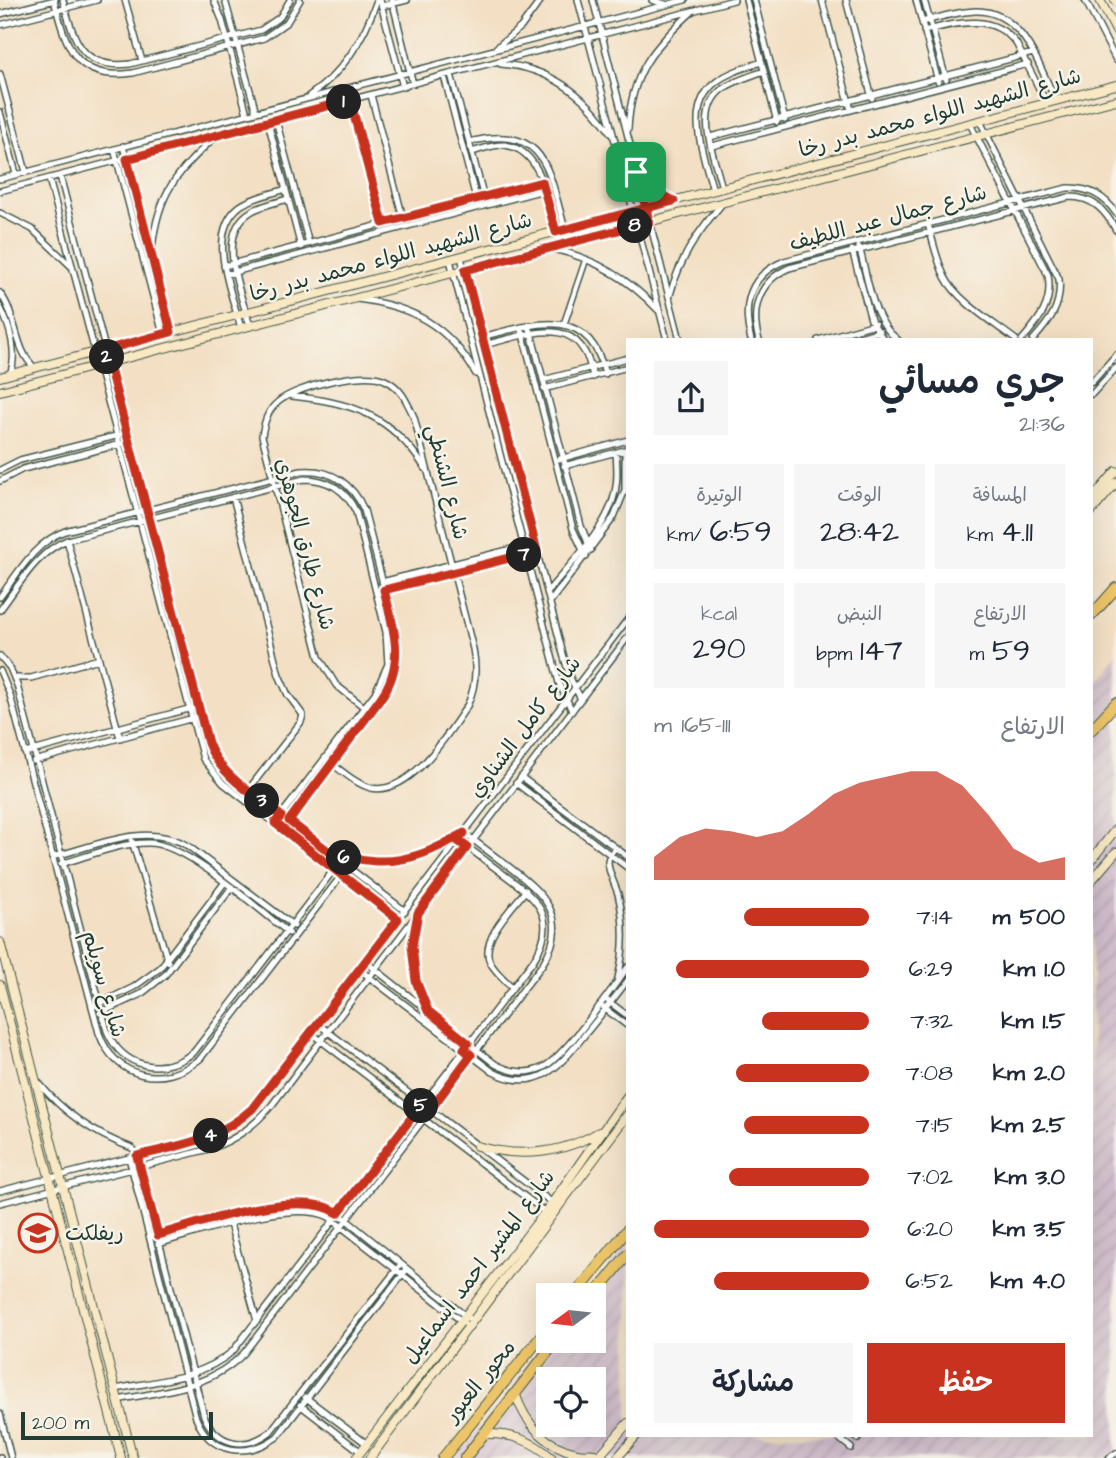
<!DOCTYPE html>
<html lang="ar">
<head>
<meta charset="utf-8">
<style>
  :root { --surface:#fff; --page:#f6f6f7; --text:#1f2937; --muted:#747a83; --accent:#c8321e }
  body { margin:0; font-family:"Architects Daughter","Playpen Sans Arabic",sans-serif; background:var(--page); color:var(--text); direction:rtl; height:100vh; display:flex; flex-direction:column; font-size:26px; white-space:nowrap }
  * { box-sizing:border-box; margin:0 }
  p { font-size:23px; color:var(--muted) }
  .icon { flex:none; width:38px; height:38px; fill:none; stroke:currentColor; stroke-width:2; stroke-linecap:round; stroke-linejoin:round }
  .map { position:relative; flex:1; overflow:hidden; direction:ltr }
  .sheet { position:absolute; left:626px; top:338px; width:467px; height:1099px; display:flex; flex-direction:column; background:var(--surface); border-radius:0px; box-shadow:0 7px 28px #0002; direction:rtl }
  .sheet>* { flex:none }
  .needle { width:46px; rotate:255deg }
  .tools { position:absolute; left:536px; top:1283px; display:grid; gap:14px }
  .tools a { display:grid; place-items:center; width:70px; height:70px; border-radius:0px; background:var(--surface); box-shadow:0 7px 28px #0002; font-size:35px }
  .scale { position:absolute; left:21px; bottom:18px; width:192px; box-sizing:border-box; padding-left:7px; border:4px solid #1f3d34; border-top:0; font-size:19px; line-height:24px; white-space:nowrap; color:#1f3d34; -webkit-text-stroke:5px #f7f3e8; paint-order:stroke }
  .pin { position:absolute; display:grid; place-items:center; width:60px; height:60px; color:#fff; margin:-30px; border-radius:14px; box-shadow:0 4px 10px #0006 }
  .km { position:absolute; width:35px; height:35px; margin:-18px; border-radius:50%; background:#222; color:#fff; font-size:19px; line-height:35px; text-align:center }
  .round { display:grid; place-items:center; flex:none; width:74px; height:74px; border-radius:0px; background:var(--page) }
  .headline { display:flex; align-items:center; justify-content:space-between; height:119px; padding:0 28px }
  h1 { font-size:38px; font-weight:600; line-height:52px }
  .figures { display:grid; grid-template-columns:repeat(3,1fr); gap:10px; height:119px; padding:7px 28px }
  .figures div { display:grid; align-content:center; border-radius:0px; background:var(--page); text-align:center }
  .figures b { font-size:30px; font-weight:600 }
  .figures small { font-size:19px; font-weight:400 }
  .figures p { font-size:19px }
  .chart { height:196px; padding:14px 28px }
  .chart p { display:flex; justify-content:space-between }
  .chart svg { width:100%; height:126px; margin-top:7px; fill:var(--accent); opacity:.7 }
  .primary-button { display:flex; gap:14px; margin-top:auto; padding:14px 28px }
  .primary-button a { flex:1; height:80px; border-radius:0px; background:var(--accent); color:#fff; font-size:28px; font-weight:600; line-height:80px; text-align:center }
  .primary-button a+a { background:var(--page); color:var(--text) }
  ul { padding:0 28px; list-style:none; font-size:23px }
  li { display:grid; grid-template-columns:112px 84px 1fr; align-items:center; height:52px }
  li i { height:18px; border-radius:9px; background:var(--accent) }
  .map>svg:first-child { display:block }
</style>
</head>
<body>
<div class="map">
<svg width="1116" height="1458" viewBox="0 0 1116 1458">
  <defs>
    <pattern id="industrial-furrows" width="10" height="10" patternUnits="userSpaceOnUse" patternTransform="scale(1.75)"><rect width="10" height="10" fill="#d1bdcc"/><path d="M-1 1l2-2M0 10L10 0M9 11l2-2" fill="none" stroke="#b3a3b0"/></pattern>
  </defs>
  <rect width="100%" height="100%" fill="#f7f3e8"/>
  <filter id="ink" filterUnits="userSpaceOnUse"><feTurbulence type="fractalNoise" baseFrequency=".0143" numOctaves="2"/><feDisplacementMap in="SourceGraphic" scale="14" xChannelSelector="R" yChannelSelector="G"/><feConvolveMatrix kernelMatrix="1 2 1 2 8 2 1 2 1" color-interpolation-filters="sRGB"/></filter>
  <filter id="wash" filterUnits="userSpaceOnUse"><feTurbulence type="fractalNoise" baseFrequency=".00686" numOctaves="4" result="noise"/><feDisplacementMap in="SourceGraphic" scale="28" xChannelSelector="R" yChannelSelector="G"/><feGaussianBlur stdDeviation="1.57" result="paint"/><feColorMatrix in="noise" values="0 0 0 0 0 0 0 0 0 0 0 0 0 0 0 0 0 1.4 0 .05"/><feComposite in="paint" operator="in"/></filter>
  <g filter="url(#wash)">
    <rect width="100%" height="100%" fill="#f3dfc3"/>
    <path fill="url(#industrial-furrows)" fill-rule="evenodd" d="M1116,654V1458H456L549,1341L593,1340V1295H586L628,1243V1435H1092V686ZM548,1379H593V1424H548Z"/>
  </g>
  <g filter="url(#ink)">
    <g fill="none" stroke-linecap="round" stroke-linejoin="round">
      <defs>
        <path id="street" d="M54,0C66,46 75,82 133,73L264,38L287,22L300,0
          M63,0C74,40 81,70 130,64L261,30L280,17L290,0
          M125,0L142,61
          M214,0L222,20L247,114
          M225,0L256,112
          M380,0L403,87
          M392,0L413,84
          M578,0L667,340
          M593,0L680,340
          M652,0L665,4
          M746,0L777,122
          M754,0L785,120
          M822,0L851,110
          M846,0L872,98
          M916,0L938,81
          M924,0L946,79
          M1085,0L1116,60
          M382,6L407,0
          M0,14L55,0
          M922,22C939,17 957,12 975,11C1022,9 1039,66 1056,101
          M0,25L97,0
          M924,31C957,23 992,12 1016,43L1047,104
          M496,48L521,27L541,0
          M501,64C550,68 586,95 612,135
          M0,74L26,172
          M451,74L484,198
          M444,76L477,202
          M310,95C344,72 364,39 377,0
          M371,95L403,218
          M350,100L383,223
          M0,112L16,174
          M276,120L309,244
          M980,121L1059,279C1062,306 1050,321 1033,340
          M268,122L301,247
          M970,124L1048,275C1053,304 1040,319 1022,340
          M628,129C631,73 653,47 693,11
          M710,137L1033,53
          M469,142C547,123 548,170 565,229
          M123,146L171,332
          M712,146L1028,64
          M114,149L163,334
          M472,152C482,149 494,144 505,145C543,150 548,203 556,232
          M60,176L210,750L229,775L405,911
          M640,177L654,191L671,200
          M0,179L685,0
          M49,179L203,759L223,783L398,919
          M722,188C715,158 692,109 724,88C736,80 751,76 764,71
          M0,191L734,0
          M713,191C705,157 682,108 716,82C729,72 747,67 762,62
          M0,213L32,229L72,267
          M928,224C933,241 937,261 945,277C957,301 994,323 1016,340
          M859,247C868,277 871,320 898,340
          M152,249C158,192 176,174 216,136
          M553,249C594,258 629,279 658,310
          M852,250L871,320L884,340
          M461,257L563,654L571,680L581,699
          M450,260L559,683L572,711
          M224,266L542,182
          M227,274L544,190
          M0,293C18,317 14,350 35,368
          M670,295C679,260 697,232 721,205
          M357,299C412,306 448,325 476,374
          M0,307C10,326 18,354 10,374
          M564,324L586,259
          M529,325L581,526L591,550
          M250,326C241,293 214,233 252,211C263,205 277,202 288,199
          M521,327L573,529L586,557
          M241,328C232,294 205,233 240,206C253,197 271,194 286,189
          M482,337C533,324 589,303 605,374
          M751,340C742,305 748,276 784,261L1067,188C1088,187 1104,195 1116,213
          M759,340C750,309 759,281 789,268L1069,197C1093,197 1105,210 1116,230
          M818,340L875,324
          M849,340L880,331
          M484,345C531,334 581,310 593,377
          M543,380L628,358
          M1092,382L1116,355
          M544,389L628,367
          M1092,394L1116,368
          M292,396C353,403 390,414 425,468
          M560,459L628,440
          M564,466L628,449
          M0,470L20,460L120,435
          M0,481L23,469L129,442
          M233,497L279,675L288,695L303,715L301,722L248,790
          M67,540L120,738
          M382,582L535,543
          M383,591L537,551
          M548,591C569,565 606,530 614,496C618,482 617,467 616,452
          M0,597C18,573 35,542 65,531L301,471C331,468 353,484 364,510L395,630L397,655L396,667L384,694L287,824
          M550,602L614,517L625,490V450
          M0,610C19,585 37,552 67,540L304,479C328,479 346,490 356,512L386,632L388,664L375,693L279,818
          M0,656L10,668L17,685L107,1031C123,1069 163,1076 194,1052L342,859C354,857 368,861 381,861C411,861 438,849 464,833C479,844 493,855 508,866C544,894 572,918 542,965L244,1353C211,1388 162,1391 118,1400
          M0,671L10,695L99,1033C115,1079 163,1089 200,1059L348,867
          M14,678H31L99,659
          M25,753L192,708
          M325,759C339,768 355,784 371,788C410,796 448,734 467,706C476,687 477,669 473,649L414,417C407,402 401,387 385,380C364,369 295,387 278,402C267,411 264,423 262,436L319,657L336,685L364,707
          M34,761L201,716
          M521,777L628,857
          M516,783L628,868
          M132,841L168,962
          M615,848C612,852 608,856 608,862C608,872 615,884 618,894C625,922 625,950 618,978
          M52,857C96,846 146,821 188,846L294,926
          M61,864C89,856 121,842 150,843C186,844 258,909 289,933
          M417,915C409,948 413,977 426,1008
          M366,962L495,1064C510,1072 526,1075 542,1068C564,1058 611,990 628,967
          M360,970L493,1072C539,1095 561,1064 587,1032C601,1015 615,997 628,980
          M512,987C505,980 495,972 490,962C479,940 513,907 526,890
          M608,1001L628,1016
          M92,1007L134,987L160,968L225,882
          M604,1008L628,1026
          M100,1013L141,994L165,975L232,887
          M318,1024L554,1204
          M311,1033L545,1212
          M38,1082C63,1113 94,1134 132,1148L136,1152L204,1416C217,1445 245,1451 270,1432L401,1264
          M129,1158L196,1418C211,1455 247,1458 277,1437L407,1269
          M0,1191L203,1139L230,1127L252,1109L628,619
          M0,1203L209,1149C236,1140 254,1126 272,1105L628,637
          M230,1224L257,1321
          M150,1237C194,1225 298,1186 338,1213L468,1318
          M158,1244C198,1233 292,1198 329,1217L464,1323
          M115,1389C155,1381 201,1379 233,1351L533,961C561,917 536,898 502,873C487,862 473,851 458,840
          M305,1397L367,1444
          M300,1405L361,1452
          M0,1414L11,1458
          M835,1435L851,1448
          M853,1435L858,1439
          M0,1457V1458
          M1109,1458L1116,1453"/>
        <path id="secondary" d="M1100,0L1116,31
          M1115,0L1116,2
          M0,377L1116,85
          M0,391L1116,100
          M1092,499L1116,471
          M1092,511L1116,483
          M1092,859L1116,829
          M1092,880L1116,852
          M0,942L133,1458
          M0,985L121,1458
          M477,1146C520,1158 560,1155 599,1132
          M515,1393C525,1423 545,1446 577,1453C587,1455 594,1451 604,1458
          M483,1434C511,1433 532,1440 552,1458
          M600,1455L628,1423
          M356,1458L552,1203L628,1095
          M370,1458L628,1114
          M617,1458L637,1435"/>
        <path id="highway" d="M1092,615L1116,588
          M1092,729L1116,703
          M575,1295L628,1229
          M593,1297L628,1254
          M443,1458L548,1328
          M465,1458L557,1340"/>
      </defs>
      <use href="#street" stroke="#3f5549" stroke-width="8"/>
      <use href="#secondary" stroke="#3f5549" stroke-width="10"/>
      <use href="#highway" stroke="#3f5549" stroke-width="12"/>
      <use href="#street" stroke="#fff" stroke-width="5"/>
      <use href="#secondary" stroke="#f8e8c3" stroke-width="8"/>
      <use href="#highway" stroke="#edc569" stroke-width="10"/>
    </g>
  </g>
  <g fill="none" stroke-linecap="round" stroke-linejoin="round" filter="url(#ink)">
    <defs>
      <path id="route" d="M636,172L646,208L556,232L542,182L383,223L350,100L127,159L171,332L105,350L208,743C220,776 255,795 281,816L275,823L398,919L252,1109C218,1140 181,1145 137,1156L158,1235C202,1223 298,1187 338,1213L422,1104L430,1110L471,1055L464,1049L468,1043L428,1011L416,981L412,946L418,913L467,847L458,841L464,833C437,849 410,862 379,861C366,861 351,856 340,860L289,821L380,699C406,664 394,629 384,590L537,551L465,270L649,222L646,208L674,201L654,191L636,172"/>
    </defs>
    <use href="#route" stroke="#fff" stroke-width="14"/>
    <use href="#route" stroke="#c8321e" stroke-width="9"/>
  </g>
  <defs>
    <symbol id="school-ring" viewBox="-11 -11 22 22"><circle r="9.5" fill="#f7f3e8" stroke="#c8321e" stroke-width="1.5"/><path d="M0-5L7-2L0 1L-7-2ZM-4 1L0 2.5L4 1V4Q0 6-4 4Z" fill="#c8321e"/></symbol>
  </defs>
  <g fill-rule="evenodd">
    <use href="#school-ring" x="16" y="1211" width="44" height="44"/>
  </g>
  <g text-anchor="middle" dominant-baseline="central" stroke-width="5" stroke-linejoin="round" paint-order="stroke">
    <g font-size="21" fill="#1f3d34" stroke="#f7f3e8">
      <text transform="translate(940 113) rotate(-15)">شارع الشهيد اللواء محمد بدر رخا</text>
      <text transform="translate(888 218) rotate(-15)">شارع جمال عبد اللطيف</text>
      <text transform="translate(391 257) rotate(-15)">شارع الشهيد اللواء محمد بدر رخا</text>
      <text transform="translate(447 482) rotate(76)">شارع الشنطي</text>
      <text transform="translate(305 544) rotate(75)">شارع طارق الجوهري</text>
      <text transform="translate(525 727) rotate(-53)">شارع كامل الشناوي</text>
      <text transform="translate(104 984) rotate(74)">شارع سويلم</text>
      <text transform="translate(479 1267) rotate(-53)">شارع المشير احمد اسماعيل</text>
      <text transform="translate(480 1381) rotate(-51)">محور العبور</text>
    </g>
    <g font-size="21" fill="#1f3d34" stroke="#f7f3e8" text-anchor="start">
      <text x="65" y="1233">ريفلكت</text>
    </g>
  </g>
</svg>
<div class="tools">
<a><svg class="needle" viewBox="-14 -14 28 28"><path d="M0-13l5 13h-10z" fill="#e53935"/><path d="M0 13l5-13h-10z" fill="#747a83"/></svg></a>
<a><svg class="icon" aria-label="locate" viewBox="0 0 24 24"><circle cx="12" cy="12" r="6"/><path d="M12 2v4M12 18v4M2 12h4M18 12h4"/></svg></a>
</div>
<div class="scale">200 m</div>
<div class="pin" style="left:636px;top:172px;background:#1e9e55"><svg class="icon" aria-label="arrive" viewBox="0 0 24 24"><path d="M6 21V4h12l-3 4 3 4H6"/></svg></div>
<b class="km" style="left:344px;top:102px">1</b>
<b class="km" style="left:107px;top:357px">2</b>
<b class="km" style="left:262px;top:801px">3</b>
<b class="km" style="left:211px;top:1136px">4</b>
<b class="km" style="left:421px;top:1106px">5</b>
<b class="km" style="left:344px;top:858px">6</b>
<b class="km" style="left:524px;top:555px">7</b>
<b class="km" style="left:635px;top:226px">8</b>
<section class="sheet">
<div class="headline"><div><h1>جري مسائي</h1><p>21:36</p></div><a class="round"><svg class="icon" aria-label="share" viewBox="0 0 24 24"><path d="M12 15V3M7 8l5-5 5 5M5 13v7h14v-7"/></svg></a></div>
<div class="figures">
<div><p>المسافة</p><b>4.11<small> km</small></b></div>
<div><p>الوقت</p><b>28:42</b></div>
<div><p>الوتيرة</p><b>6:59<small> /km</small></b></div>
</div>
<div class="figures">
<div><p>الارتفاع</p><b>59<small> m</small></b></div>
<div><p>النبض</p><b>147<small> bpm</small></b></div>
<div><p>kcal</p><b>290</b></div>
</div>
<div class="chart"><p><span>الارتفاع</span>111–165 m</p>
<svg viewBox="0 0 160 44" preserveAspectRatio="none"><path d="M0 44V36L10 29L20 26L30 27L40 29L50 27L60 21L70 14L80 10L90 8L100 6L110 6L120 11L130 21L140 33L150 38L160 36V44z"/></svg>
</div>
<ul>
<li><b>500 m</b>7:14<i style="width:58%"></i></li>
<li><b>1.0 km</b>6:29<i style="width:90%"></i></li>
<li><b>1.5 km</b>7:32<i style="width:50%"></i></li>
<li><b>2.0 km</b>7:08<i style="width:62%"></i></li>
<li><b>2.5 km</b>7:15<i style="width:58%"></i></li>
<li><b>3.0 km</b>7:02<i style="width:65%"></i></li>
<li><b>3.5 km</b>6:20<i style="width:100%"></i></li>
<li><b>4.0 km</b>6:52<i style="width:72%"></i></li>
</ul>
<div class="primary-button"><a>حفظ</a><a>مشاركة</a></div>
</section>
</div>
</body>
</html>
